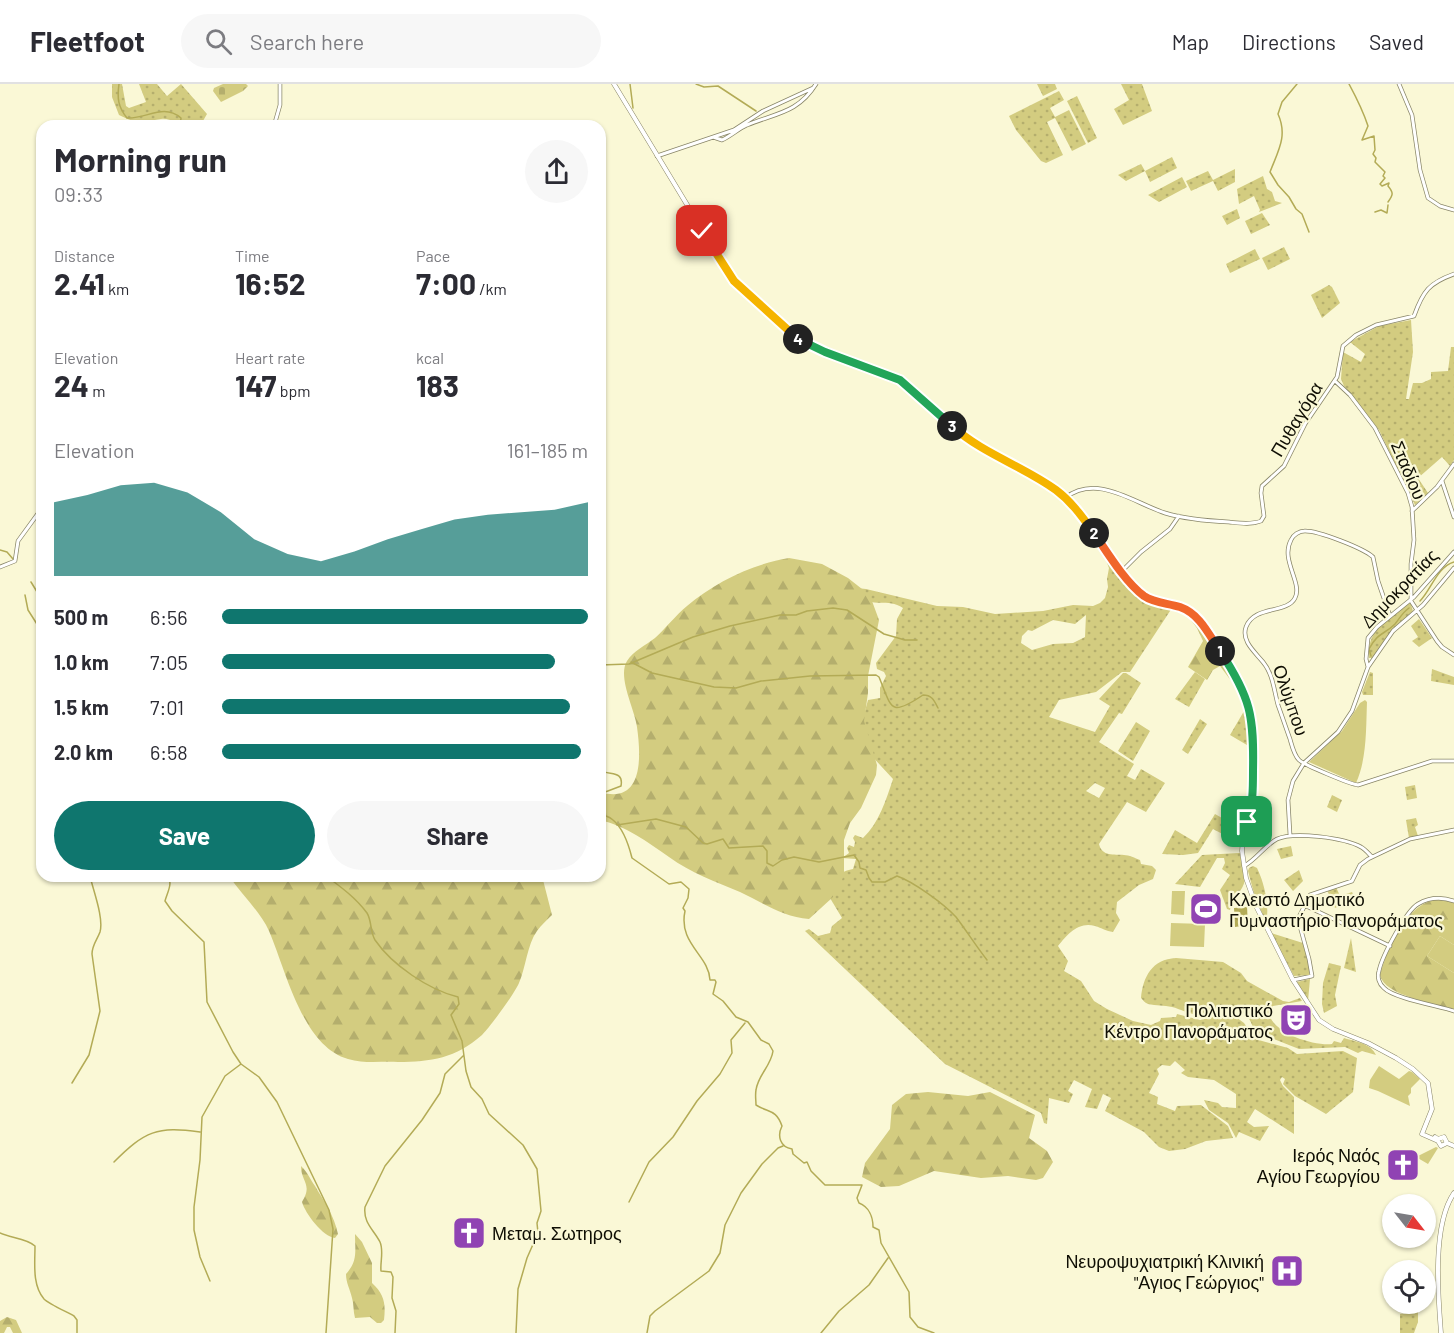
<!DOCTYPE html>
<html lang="en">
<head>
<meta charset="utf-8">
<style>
  :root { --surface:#fff; --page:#f7f7f7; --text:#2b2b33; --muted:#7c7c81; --line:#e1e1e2; --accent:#0f766e }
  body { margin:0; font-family:Barlow,sans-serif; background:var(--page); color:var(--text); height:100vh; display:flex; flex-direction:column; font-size:22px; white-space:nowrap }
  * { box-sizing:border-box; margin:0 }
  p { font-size:20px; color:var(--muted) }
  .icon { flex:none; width:33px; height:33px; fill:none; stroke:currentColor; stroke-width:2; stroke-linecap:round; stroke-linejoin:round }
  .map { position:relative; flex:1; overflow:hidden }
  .drawer { position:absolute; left:36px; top:36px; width:570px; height:762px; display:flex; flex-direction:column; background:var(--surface); border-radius:18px; box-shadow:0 2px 4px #0004 }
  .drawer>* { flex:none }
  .needle { width:39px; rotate:121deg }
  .buttons { position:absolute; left:1382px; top:1110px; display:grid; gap:12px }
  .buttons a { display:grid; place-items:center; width:54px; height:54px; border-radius:50%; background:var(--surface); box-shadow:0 2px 4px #0004; font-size:30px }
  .pin { position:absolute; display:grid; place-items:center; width:51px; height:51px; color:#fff; margin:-26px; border-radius:12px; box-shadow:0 3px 9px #0006 }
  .km { position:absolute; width:30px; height:30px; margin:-15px; border-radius:50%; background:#222; color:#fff; font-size:16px; line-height:30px; text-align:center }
  .round { display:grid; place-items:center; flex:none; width:63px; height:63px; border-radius:32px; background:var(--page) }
  .head { display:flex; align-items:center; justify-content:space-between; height:102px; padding:0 18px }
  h1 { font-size:33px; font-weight:700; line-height:45px }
  .figures { display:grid; grid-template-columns:repeat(3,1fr); gap:9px; height:102px; padding:6px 18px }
  .figures div { display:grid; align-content:center }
  .figures b { font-size:30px; font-weight:700 }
  .figures small { font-size:16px; font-weight:400 }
  .figures p { font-size:16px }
  .chart { height:168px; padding:12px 18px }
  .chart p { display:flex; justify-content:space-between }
  .chart svg { width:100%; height:108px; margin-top:6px; fill:var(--accent); opacity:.7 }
  .cta { display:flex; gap:12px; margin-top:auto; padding:12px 18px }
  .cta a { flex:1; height:69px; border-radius:36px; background:var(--accent); color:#fff; font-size:24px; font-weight:700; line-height:69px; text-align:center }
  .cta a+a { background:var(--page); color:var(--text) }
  ul { padding:0 18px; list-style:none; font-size:20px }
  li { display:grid; grid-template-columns:96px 72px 1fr; align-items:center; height:45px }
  li i { height:15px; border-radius:8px; background:var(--accent) }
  header { display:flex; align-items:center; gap:36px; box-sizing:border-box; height:84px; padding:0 30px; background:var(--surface); border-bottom:2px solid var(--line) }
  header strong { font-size:28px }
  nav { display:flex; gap:33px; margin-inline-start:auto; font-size:21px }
  .search { width:420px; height:54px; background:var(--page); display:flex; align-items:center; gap:15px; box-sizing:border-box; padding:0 21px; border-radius:33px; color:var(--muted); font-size:22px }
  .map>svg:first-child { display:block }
</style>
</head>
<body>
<header>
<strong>Fleetfoot</strong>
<div class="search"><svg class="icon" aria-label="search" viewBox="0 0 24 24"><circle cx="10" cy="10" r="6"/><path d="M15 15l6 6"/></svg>Search here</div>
<nav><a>Map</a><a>Directions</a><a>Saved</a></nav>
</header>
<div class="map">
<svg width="1454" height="1249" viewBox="0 0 1454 1249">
  <defs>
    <pattern id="grass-dots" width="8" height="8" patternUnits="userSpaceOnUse" patternTransform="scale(1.5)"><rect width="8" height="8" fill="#d3cc80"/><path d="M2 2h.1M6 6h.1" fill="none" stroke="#b4ae6d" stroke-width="1.8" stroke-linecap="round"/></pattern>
    <pattern id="forest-firs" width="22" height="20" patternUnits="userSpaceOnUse" patternTransform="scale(1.5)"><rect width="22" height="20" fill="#d3cc80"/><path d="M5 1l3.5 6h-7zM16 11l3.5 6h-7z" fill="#b4ae6d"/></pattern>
    <pattern id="cemetery-stones" width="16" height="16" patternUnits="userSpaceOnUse" patternTransform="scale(1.5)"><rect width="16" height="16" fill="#d3cc80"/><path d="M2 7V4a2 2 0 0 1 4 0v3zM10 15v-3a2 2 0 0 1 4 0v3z" fill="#b4ae6d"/></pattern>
    <pattern id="water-ripples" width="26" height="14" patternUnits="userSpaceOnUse" patternTransform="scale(1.5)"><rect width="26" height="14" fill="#b3ab56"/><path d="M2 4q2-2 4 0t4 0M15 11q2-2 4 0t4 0" fill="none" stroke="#999249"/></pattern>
  </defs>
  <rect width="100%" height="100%" fill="#faf8d6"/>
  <path fill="url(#grass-dots)" fill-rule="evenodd" d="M112,0H122L126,22L129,24L146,18L139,0H157L167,12L181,0L207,30L200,42L192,40L177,42L175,37C170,37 167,34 161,35C142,38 139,41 119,31L112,13Z
    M1037,0H1055L1057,5L1043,12Z
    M1121,0H1142L1152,27L1123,41L1114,25L1129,16Z
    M1059,7L1064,16L1050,24L1055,33L1069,26L1086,60L1072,67L1055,34L1047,38L1063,71L1046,79L1041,77L1016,46L1009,32Z
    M1077,12L1097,54L1088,59L1067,17Z
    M1172,73L1177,84L1150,98L1145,87L1126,97L1118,91L1141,80L1145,87Z
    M1235,85V98L1218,107L1213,97L1191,107L1186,97L1208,87L1213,96Z
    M1263,92L1267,105L1272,108L1275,117L1282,119L1259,128L1260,126L1254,112L1239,120L1237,105Z
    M1182,93L1187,103L1159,118L1148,111Z
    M1237,125L1240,134L1227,141L1222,132Z
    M1262,129L1270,141L1251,150L1245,137Z
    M1284,163L1290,175L1268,186L1262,174Z
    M1255,165L1260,175L1230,189L1226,180Z
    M1329,201L1332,203L1340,219L1322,234L1311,211Z
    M1411,236L1413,268L1406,315H1409L1413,299H1422L1431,295V288L1448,287L1451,263H1454V376L1450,382L1442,373L1418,394L1428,409L1415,421L1379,346L1344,302L1341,295L1343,268L1361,278L1365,270L1350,258L1379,242Z
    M1107,470C1129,500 1134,514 1172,524L1130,588H1122L1096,608L1059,616L1049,633L1095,648L1110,622L1099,615L1123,589H1126L1141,599L1122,630L1119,629L1099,658L1134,680L1127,692L1135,696L1141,685L1165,699L1146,728L1127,718L1099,760C1102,773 1114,770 1124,771C1129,771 1135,774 1140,776L1141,780L1152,782L1156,786L1153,795L1139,801L1117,818L1116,829L1120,836L1113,848C1106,847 1102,844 1095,842C1078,837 1067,851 1058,862L1068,877L1064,887L1081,897L1094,917L1107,925L1133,937L1151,941L1160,937L1161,934L1176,933L1177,930L1200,936L1221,931L1236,933L1244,939L1255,955L1288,964L1297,970L1343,967L1357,974L1353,1008L1326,1030L1295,1012L1283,1000L1285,995L1282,993L1280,996L1283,1002L1294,1013V1050L1255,1025L1247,1038L1254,1043L1269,1042L1260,1057L1239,1048L1236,1054L1228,1039L1209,1026L1204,1016L1218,1019L1222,1023L1236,1024V1010L1214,996L1188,993L1181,989L1185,986L1175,977L1170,982L1162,981L1157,985L1159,990L1149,1009L1158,1013L1157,1020L1175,1027L1177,1022L1201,1021L1228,1042L1233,1054L1206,1057L1185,1065L1169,1067L1159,1063L1144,1048L1105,1027L1111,1014L1103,1010L1097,1025L1085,1023L1092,1005L1074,996L1068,1007L1073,1010L1069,1019L1049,1014L1047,1040L1044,1039L1041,1029L1037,1027L945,980L805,847L809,845L818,852L830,849L832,842L842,834L830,814C834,798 835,788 853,785L856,775L842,774L849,769L847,764L849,761L854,763L855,758L853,754L855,751L863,754C879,739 886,716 893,695L857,656L868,616L880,614V604L886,592L884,588L877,585L876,579L896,552L897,535L903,524C891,516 881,520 868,518C861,516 853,508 847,503L866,505L937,522L963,523L995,530L1043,527L1073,521L1093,522L1100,519L1105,514L1108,503L1107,495L1109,484L1106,476ZM1086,531L1085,553L1073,559L1053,560L1032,566L1021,559L1022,552L1028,546L1032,547L1053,536L1075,540ZM1095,699L1105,704L1099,714L1086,707Z
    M1409,519L1411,520L1413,528L1391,548L1373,574H1369C1366,546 1389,534 1409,519Z
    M1419,535L1432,554L1419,563L1412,557L1418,553L1411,542Z
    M1432,585L1454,593V601L1431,597Z
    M1195,588L1205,595L1189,623L1175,615Z
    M1370,588L1373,589V611H1363L1362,608Z
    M1247,622L1252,664L1230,651Z
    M1200,635L1207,640L1188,670L1182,666Z
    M1136,638L1150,647L1133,677L1118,667Z
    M1415,701L1417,714L1407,716L1405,703Z
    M1332,711L1342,716L1337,728L1327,723Z
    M1215,730L1236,742L1232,755L1213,745L1198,769L1183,771L1162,770L1175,746L1197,759Z
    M1416,734L1418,741L1415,743L1418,752L1409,754L1406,736Z
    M1291,762L1293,772L1281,775L1277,765Z
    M1239,769H1240C1241,777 1245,787 1245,795C1244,806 1232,815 1230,826L1227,825L1220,806L1230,791L1222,785L1225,779L1224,774H1217L1200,803L1175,800L1202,771Z
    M1253,782L1257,784C1264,798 1270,823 1266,838L1255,813L1248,787L1249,784Z
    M1299,786L1303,797L1293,807L1284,796Z
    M1336,803L1340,812L1352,808L1355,814L1335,824L1327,806Z
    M1271,849L1303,859L1309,882V891L1294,892Z
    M1351,854L1356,888L1344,884Z
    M1176,874L1223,878L1241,889L1247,897L1283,917L1289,918L1300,914L1302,917L1273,922L1269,930C1274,950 1315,962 1332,960L1334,957L1341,959L1344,954L1347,955C1358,958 1371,960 1376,971L1362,967L1358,969L1345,963L1299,965L1254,947C1246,914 1221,929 1199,930C1189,931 1181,925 1172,923C1164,921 1156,922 1148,920C1144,918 1144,917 1141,914C1143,893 1152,875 1176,874Z
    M1329,879L1341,882L1335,911L1337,922L1324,929L1322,920L1323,899Z
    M1310,895L1308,917L1297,898Z
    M1418,1228V1238L1414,1249H1400V1230Z"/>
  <path fill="url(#forest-firs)" d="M789,474L822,480L848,494L862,505L872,517L879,536L868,592V609L864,637L877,681L876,691L861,724L850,739L844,756V790L840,802L833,813L809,835C783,833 763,819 740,808C716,798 691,789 669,773C647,758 627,742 600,736V708C644,721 641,672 637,643C635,626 617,593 627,577C633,567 646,561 655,554C666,544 675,532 687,522C715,498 753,480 789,474Z
    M1192,532L1202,543L1238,601L1229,594L1220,582L1213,586L1207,596L1188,583L1203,557L1197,544L1190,535Z
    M229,792H542L552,831C547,836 541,841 537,847C527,861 526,883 519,899C515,909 490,943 482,951C456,974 431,978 398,978C381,977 365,980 348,975C302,962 286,886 269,847C260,827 241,810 229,792Z
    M1440,815L1454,818V861L1440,852L1427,872L1454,889V925C1435,919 1384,912 1380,891C1388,863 1407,817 1440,815Z
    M928,1008L968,1012L990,1008L1035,1031L1029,1054L1047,1067L1053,1078L1043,1094L1036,1096L1008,1092L981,1094L934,1087L899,1102L881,1103L862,1093L865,1079L890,1045L892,1021L906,1010Z
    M301,1082C308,1089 310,1095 315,1102C325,1119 334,1131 338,1150L335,1154C323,1153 305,1129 302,1118C313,1100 301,1098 301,1082Z
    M355,1150L362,1158L372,1179V1199C384,1210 386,1219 384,1236L381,1239H377L370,1233L355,1234C353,1227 354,1220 352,1214C350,1205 346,1199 346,1190C358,1177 355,1167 355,1150Z
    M7,1233L16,1236L22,1249H13L10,1243H7L4,1249H0V1237Z"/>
  <path fill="url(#cemetery-stones)" d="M223,0H246L248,2L243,7L221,18L213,7L214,4Z"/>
  <path fill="#d3cc80" d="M1365,616L1367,618C1366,644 1367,675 1356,699L1309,678L1342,647L1360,619Z
    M1172,807H1185L1184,831L1171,830Z
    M1171,839L1205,840L1204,863L1170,862Z
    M1440,852L1454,861V889L1427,872Z
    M1379,982L1399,995L1409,987L1412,988L1420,995L1411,1004V1009L1408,1012L1410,1022L1378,1007L1369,1004L1370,996Z
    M1436,1063L1438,1064L1428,1080L1416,1073Z"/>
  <path fill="url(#water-ripples)" d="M1247,823L1248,841L1235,843L1234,824Z"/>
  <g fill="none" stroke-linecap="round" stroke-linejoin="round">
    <path stroke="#b3ab56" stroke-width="1.5" d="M119,0C117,14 118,23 127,34C147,35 163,19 181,34L180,42
      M630,0L633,24
      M696,0L704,3L718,2L756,27
      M1297,0L1282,18L1278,30C1288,52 1278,67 1270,88L1278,101L1289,113L1296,125L1302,130L1309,148
      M1349,0C1356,13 1363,27 1368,42L1362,56L1374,52L1375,66L1373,70L1376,74L1375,78L1385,88L1383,92L1385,94L1380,100L1382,102L1389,99L1388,102C1394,109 1393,111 1388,118
      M1375,128L1381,126L1387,129L1388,121
      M0,466L7,468L13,475
      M31,498L42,516
      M25,511L28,526L42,548
      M1420,517C1431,506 1437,483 1454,478
      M1371,572L1369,565C1378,548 1384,551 1395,540C1400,534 1402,529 1409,524
      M631,578L652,589L714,603L736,604L761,597L810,592L876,591L879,593C892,624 889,634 923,611C932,611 934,616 938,624
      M600,581L629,580L693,553L730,542L780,531H796L807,527L833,524L847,526L884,550L905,556H917
      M600,686C609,692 624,686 621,702L600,710
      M600,729C604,732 609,732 613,736C624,745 629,762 632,774L669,800L681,798L689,805L688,814L683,824L685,827C678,860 709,871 710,896H715L716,898L713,910L723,917L736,933L748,938L761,956L769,960L773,967C771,982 758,991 756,1006C755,1011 756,1016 756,1021C769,1029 776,1025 782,1042C777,1052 780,1063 792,1065L793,1070L804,1079L807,1078L811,1087L825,1101H862L857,1114L859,1119C869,1123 873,1133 873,1143L879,1146L881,1159L909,1208L910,1233L918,1243L934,1249
      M617,741L656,735L686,743L703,759L707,760L723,755L729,764L763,762L767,767V779L773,782L782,776L794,773L819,778L854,771L859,778L860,784L866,786L869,794L872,798H885L897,792C914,798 944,820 956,833C966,846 976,862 987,876
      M168,792C173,800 167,809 165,817L172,827L204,858L207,918L233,968L241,980L259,993L277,1018L329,1126L333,1145L326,1249
      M326,792C341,803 356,814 367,829C372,837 370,848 375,856C392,881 429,906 458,913L459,920L451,931L462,957L466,987L471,1003L482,1015L489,1030L523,1061L537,1085L541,1127L537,1139L538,1149L527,1174L518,1205L516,1249
      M72,999L89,971L100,927L92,870C92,861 97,856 100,848C104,834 93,806 90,792
      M114,1078C145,1047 157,1042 200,1048
      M629,1118L649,1078L673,1053L697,1017L720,990L732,969L731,956L745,939
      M0,1149C10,1154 27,1154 35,1162C35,1179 32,1201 44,1215C49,1220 67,1228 74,1232L77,1236V1249
      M210,1197L200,1173L194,1146V1123L200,1076L202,1033L225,992L241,980
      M395,1249L396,1227L392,1214L393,1193L391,1188L381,1187C380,1178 384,1167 380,1158C374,1146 363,1139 365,1123L385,1082L422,1036L440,1009L445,990L463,972
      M647,1249L650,1232L655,1227L709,1187L720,1169L725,1141L741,1109L762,1080L778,1064L783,1062
      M821,1249L839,1227L869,1201L888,1174"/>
    <defs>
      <path id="tertiary" d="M1399,0L1412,31L1420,86L1428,114L1440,122L1454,126
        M274,42L280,21V0
        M713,53L722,56C731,52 738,45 747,41C776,29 798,29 816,0
        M657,72L734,46L763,27L813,4
        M1335,297L1350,311L1375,344L1408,409L1412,423L1414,456L1411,480V517L1437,557L1442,563L1454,571
        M1442,397L1454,433
        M1065,414C1097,389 1134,419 1165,429C1185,435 1208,437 1229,438C1239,439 1251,441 1261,437L1264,432L1261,409L1262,402L1284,382L1305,340L1337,293L1343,262L1356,251L1376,241L1414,232C1423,207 1429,199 1454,190
        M1412,427L1437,403L1454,380
        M0,483L15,477L18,457L42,424
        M1123,486L1141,468L1170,445L1179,432
        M1390,532L1378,497L1373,473C1363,464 1319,447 1305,447C1299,447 1293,451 1291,456C1280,476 1303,499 1295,514C1287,530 1254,521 1246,543C1241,557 1255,568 1263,578C1273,590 1274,606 1278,621C1282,632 1286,644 1290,655C1292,662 1294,671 1299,676C1304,681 1350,700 1358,701L1432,677H1454
        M1368,583L1393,547L1423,521L1454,484
        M1290,751L1288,716L1293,697L1304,679L1338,648L1352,627L1368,583L1366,575L1368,554L1377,543L1414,513L1454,468
        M1244,782C1257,775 1264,762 1277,755C1294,747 1345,754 1361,763C1365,765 1369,770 1372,773
        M1454,817C1442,813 1430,813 1418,820C1406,827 1382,872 1379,887C1377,893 1379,900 1384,904C1393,914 1439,922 1454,927
        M1304,821L1390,862
        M1293,896L1312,892L1309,875L1298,835L1310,811L1352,797L1360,781L1368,775L1410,755L1454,746"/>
      <path id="secondary" d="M614,0L729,190L786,246L810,261L900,296L970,358L1056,406L1075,425L1139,507L1154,517L1186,526L1202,540L1240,600L1251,630L1254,667L1253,709L1252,723L1243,755L1242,767L1246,794L1256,822L1293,896L1319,936L1333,945L1368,959L1396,974L1413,985L1428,999L1432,1025L1422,1050
        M1422,1050L1438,1057L1441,1062L1447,1059
        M1435,1053L1438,1055L1444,1053L1447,1059
        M1447,1059L1454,1062
        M1441,1249C1438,1211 1432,1141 1454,1109"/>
    </defs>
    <use href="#tertiary" stroke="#898668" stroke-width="4.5"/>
    <use href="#secondary" stroke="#898668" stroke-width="5"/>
    <use href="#tertiary" stroke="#fff" stroke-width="3"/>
    <use href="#secondary" stroke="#fff" stroke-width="4"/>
  </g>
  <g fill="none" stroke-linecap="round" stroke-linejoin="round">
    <defs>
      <path id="split-1" d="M1220,567C1251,614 1254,632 1253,687C1253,705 1253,721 1247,738"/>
      <path id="split-2" d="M1094,449C1107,468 1125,498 1144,512C1154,519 1167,519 1180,523C1200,530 1209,551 1220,567"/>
      <path id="split-3" d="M952,342C983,370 1023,382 1056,406C1072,418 1083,434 1094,449"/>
      <path id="split-4" d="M798,255L825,268L900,296L952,342"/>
      <path id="split-5" d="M702,147L734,197L798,255"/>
    </defs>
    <use href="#split-1" stroke="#fff" stroke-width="12"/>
    <use href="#split-2" stroke="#fff" stroke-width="12"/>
    <use href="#split-3" stroke="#fff" stroke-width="12"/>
    <use href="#split-4" stroke="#fff" stroke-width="12"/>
    <use href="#split-5" stroke="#fff" stroke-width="12"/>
    <use href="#split-1" stroke="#22a559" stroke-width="8"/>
    <use href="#split-2" stroke="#f0652b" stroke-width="8"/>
    <use href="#split-3" stroke="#f5b400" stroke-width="8"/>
    <use href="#split-4" stroke="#22a559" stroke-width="8"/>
    <use href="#split-5" stroke="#f5b400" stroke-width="8"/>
  </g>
  <defs>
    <symbol id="stadium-square" viewBox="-11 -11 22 22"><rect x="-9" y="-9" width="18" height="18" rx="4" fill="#9043b3" stroke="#faf8d6"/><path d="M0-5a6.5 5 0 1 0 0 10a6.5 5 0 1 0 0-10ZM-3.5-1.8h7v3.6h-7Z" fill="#fff"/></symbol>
    <symbol id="theatre-square" viewBox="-11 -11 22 22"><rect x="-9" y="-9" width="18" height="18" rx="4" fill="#9043b3" stroke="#faf8d6"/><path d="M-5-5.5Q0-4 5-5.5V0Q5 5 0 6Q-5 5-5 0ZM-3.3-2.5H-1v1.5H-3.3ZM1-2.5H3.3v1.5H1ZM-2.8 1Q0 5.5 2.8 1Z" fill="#fff"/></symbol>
    <symbol id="church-square" viewBox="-11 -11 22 22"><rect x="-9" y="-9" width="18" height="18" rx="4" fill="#9043b3" stroke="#faf8d6"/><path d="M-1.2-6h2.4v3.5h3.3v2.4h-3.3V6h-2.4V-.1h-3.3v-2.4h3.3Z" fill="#fff"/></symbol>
    <symbol id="hospital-square" viewBox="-11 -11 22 22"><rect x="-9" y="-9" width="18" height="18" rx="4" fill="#9043b3" stroke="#faf8d6"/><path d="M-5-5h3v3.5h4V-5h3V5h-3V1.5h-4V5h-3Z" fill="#fff"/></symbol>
  </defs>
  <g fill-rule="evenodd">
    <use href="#stadium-square" x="1187" y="806" width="38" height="38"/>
    <use href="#theatre-square" x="1277" y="917" width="38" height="38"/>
    <use href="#church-square" x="1384" y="1062" width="38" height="38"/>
    <use href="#church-square" x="450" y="1130" width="38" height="38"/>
    <use href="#hospital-square" x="1268" y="1168" width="38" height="38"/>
  </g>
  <g text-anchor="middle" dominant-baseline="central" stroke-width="4.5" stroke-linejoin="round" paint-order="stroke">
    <g font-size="18" fill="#0f0e04" stroke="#faf8d6">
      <text transform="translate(1296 335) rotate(-59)">Πυθαγόρα</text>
      <text transform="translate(1409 386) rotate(67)">Σταδίου</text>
      <text transform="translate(1399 504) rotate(-46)">Δημοκρατίας</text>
      <text transform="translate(1291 616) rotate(71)">Ολύμπου</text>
    </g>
    <g font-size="18" fill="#0f0e04" stroke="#faf8d6" text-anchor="end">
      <text x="1229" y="815" text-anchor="start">Κλειστό Δημοτικό<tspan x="1229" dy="21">Γυμναστήριο Πανοράματος</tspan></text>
      <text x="1273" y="926">Πολιτιστικό<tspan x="1273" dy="21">Κέντρο Πανοράματος</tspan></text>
      <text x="1380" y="1071">Ιερός Ναός<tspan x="1380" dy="21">Αγίου Γεωργίου</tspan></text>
      <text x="492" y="1149" text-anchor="start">Μεταμ. Σωτηρος</text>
      <text x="1264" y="1177">Νευροψυχιατρική Κλινική<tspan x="1264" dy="21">"Αγιος Γεώργιος"</tspan></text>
    </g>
  </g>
</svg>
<div class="buttons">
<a><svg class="needle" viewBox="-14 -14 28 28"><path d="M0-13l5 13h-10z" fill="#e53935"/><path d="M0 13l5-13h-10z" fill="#7c7c81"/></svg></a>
<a><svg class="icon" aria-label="locate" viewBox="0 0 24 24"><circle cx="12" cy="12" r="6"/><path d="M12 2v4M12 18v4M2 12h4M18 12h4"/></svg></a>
</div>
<div class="pin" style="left:1247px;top:738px;background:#1e9e55"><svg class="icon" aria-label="arrive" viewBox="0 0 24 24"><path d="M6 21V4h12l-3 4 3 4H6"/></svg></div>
<div class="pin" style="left:702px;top:147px;background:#d93025"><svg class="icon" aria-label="check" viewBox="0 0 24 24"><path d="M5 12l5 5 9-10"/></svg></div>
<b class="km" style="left:1220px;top:567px">1</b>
<b class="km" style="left:1094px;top:449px">2</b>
<b class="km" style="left:952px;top:342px">3</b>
<b class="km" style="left:798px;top:255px">4</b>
<section class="drawer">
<div class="head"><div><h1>Morning run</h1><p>09:33</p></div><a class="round"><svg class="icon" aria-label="share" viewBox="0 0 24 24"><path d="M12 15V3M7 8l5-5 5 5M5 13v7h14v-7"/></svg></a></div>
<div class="figures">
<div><p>Distance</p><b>2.41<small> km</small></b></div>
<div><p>Time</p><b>16:52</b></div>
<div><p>Pace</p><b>7:00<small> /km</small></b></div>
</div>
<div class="figures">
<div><p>Elevation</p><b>24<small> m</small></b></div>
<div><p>Heart rate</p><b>147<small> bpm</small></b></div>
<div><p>kcal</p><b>183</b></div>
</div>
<div class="chart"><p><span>Elevation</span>161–185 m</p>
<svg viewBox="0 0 160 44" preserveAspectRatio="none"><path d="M0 44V14L10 11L20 7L30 6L40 10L50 18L60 29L70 35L80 38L90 34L100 29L110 25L120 21L130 19L140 18L150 17L160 14V44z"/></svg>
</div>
<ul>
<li><b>500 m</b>6:56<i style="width:100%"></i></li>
<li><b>1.0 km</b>7:05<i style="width:91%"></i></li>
<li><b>1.5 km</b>7:01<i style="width:95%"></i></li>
<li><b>2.0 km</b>6:58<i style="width:98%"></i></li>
</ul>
<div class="cta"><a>Save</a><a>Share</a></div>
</section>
</div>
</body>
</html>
